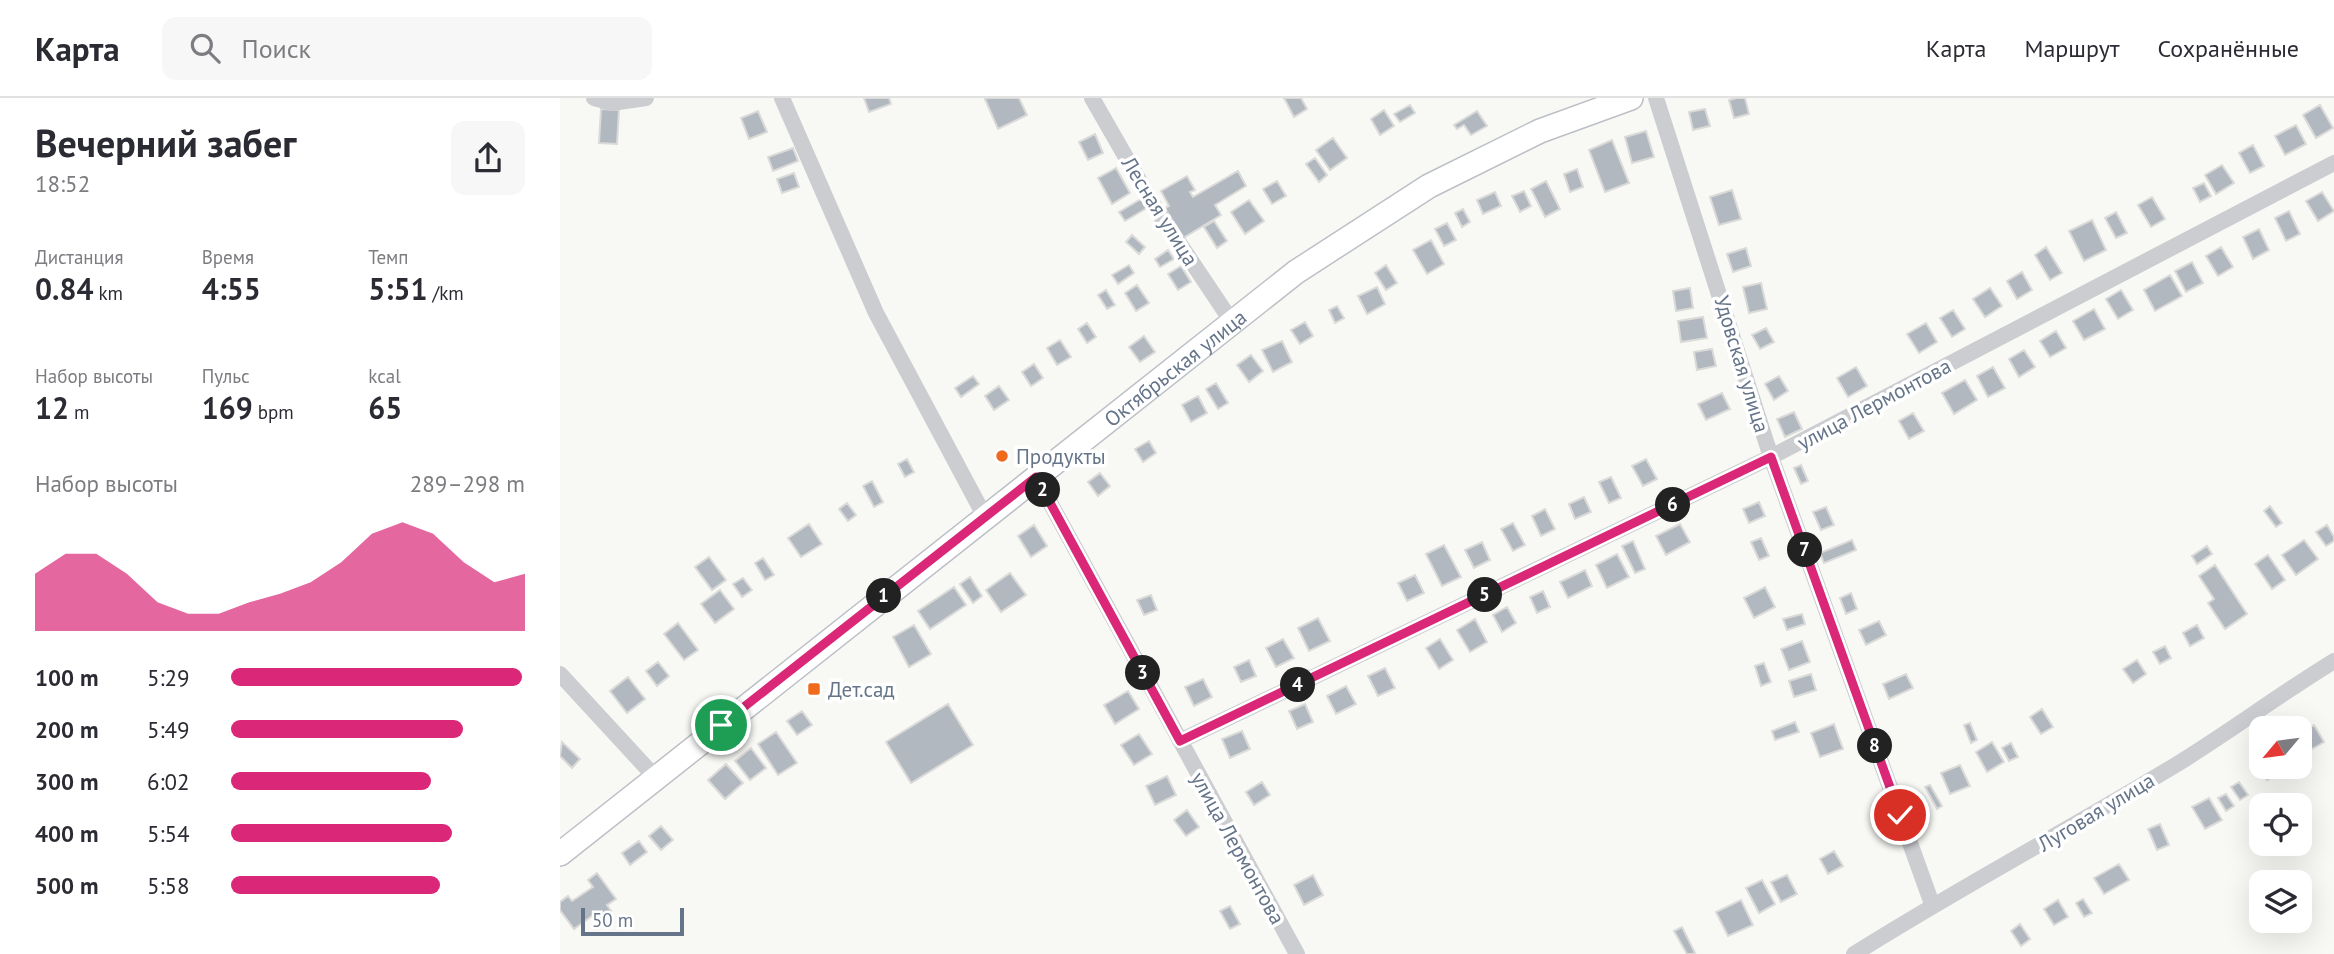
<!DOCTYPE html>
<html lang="ru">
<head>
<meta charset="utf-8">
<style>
  :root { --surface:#fff; --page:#f7f7f7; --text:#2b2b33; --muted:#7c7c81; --line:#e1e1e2; --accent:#db2777 }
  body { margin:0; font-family:"PT Sans",sans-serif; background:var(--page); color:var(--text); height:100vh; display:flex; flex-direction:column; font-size:26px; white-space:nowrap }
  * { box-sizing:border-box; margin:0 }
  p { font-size:23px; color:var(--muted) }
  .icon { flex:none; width:38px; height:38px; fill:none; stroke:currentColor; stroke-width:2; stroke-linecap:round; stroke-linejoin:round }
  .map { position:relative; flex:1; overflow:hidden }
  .drawer { display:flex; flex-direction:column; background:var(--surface); width:560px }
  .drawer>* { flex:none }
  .needle { width:46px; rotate:241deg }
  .fabs { position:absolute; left:1689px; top:618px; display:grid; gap:14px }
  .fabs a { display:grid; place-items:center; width:63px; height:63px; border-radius:14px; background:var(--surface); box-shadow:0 7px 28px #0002; font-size:35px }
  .scale { position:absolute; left:21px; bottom:18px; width:103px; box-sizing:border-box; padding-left:7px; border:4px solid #657489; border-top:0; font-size:19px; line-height:24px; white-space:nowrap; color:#657489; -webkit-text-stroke:5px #fff; paint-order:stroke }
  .pin { position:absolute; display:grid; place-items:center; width:60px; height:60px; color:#fff; margin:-30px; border:4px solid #fff; border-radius:50%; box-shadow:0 2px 7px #0007 }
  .km { position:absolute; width:35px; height:35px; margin:-18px; border-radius:50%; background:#222; color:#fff; font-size:19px; line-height:35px; text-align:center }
  .round { display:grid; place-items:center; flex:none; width:74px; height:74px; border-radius:14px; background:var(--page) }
  .head { display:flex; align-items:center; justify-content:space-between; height:119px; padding:0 35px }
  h1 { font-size:38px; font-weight:800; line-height:52px }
  .figures { display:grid; grid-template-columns:repeat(3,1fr); gap:10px; height:119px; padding:7px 35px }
  .figures div { display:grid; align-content:center }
  .figures b { font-size:30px; font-weight:800 }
  .figures small { font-size:19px; font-weight:400 }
  .figures p { font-size:19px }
  .chart { height:196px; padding:14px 35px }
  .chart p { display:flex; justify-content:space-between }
  .chart svg { width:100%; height:126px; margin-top:7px; fill:var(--accent); opacity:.7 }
  ul { padding:0 35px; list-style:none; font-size:23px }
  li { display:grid; grid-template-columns:112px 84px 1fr; align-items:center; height:52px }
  li i { height:18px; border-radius:9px; background:var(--accent) }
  header { display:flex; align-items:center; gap:42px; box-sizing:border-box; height:98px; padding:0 35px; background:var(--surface); border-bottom:2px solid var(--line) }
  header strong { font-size:33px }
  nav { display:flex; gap:38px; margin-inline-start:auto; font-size:24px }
  .search { width:490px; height:63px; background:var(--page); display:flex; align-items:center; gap:18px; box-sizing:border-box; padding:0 24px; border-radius:14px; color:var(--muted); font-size:26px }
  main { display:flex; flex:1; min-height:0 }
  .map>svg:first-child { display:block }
</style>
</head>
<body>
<header>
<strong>Карта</strong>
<div class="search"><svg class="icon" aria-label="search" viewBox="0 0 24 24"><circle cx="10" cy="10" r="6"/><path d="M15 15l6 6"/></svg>Поиск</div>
<nav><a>Карта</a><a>Маршрут</a><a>Сохранённые</a></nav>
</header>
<main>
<section class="drawer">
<div class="head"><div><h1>Вечерний забег</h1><p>18:52</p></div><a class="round"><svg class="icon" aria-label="share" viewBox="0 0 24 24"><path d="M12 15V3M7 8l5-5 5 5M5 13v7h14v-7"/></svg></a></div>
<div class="figures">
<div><p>Дистанция</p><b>0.84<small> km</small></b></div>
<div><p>Время</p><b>4:55</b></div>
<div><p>Темп</p><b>5:51<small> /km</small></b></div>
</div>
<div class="figures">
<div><p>Набор высоты</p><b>12<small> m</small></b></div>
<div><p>Пульс</p><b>169<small> bpm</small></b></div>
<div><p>kcal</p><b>65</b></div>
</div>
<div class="chart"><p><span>Набор высоты</span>289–298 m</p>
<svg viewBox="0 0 160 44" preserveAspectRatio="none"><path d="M0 44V24L10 17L20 17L30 24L40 34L50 38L60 38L70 34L80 31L90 27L100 20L110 10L120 6L130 10L140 20L150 27L160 24V44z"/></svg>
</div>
<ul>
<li><b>100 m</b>5:29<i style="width:99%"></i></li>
<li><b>200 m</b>5:49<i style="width:79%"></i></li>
<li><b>300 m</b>6:02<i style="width:68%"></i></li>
<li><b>400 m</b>5:54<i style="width:75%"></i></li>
<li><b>500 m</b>5:58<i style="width:71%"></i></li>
</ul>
</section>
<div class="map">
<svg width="1774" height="856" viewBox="0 0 1774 856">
  <rect width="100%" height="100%" fill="#f8f9f5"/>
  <path fill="#b2b8c0" stroke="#dadad8" stroke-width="2" d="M304,0H329L331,6L309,14Z
    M428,0H459L467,17L438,31L425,1Z
    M724,0H741L747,11L734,19Z
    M1177,0H1185L1189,16L1174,20L1169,2Z
    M850,7L855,15L840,24L834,16Z
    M1760,7L1773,30L1756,40L1743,17Z
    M41,11L59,12L57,46L39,45Z
    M1145,11L1150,28L1133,32L1129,14Z
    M824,12L834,28L820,37L811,21Z
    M198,13L207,34L189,41L181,20Z
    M917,13L927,28L911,37L904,27L897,31L894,27Z
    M1736,27L1746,46L1725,57L1715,38Z
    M1086,33L1094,59L1072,65L1065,39Z
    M535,36L543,55L528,62L519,44Z
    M773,40L787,60L770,72L756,52Z
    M1052,42L1069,85L1045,94L1029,52Z
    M1693,47L1704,68L1690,75L1679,55Z
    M233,50L238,63L213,73L208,59Z
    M755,60L767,77L759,84L746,66Z
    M1662,67L1674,85L1656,96L1645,77Z
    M556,70L570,95L552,106L538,80Z
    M1017,71L1023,89L1010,94L1004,76Z
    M678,73L686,88L655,107L661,117L623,140L605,110L609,108L601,93L627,78L635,92L630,94L633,99Z
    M234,75L239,89L222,95L217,81Z
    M717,83L726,98L712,106L703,91Z
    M986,83L1000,111L985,119L971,91Z
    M1644,85L1651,98L1640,104L1633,90Z
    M1172,92L1181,121L1159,127L1150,99Z
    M964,93L971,108L960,114L952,98Z
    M935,94L941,108L923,116L917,102Z
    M1762,94L1774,113L1758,123L1746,103Z
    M1592,99L1605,121L1591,129L1578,107Z
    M581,101L587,110L565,123L559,114Z
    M689,102L704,123L685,136L671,114Z
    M903,111L910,124L902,129L895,115Z
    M1729,113L1740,136L1726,143L1715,120Z
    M1556,114L1567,135L1556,140L1545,120Z
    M1532,122L1546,152L1524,163L1509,133Z
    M654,123L667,143L657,150L644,129Z
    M887,125L896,142L884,148L875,131Z
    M1699,131L1709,152L1693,161L1683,139Z
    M572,137L585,149L579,156L566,144Z
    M871,142L884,166L867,176L853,152Z
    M1486,149L1502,175L1490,182L1475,157Z
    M1661,149L1673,169L1658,178L1646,158Z
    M1186,150L1191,168L1173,174L1167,156Z
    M608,152L614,161L600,169L595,161Z
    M1632,164L1643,185L1626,194L1615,173Z
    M569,167L574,175L558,186L552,177Z
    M826,167L837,185L826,192L815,175Z
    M621,168L631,184L618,192L608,176Z
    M1462,174L1472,192L1457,201L1447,183Z
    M1610,177L1622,198L1595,213L1584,192Z
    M1201,185L1207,211L1189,215L1183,189Z
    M577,187L589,205L576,213L565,195Z
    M817,189L825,206L807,216L798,198Z
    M1130,190L1133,210L1116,213L1113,193Z
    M1430,190L1442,208L1425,219L1413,201Z
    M546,192L555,207L547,211L538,197Z
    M1561,192L1573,212L1558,221L1546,201Z
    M777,208L784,220L775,225L769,212Z
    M1534,211L1545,231L1524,242L1513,223Z
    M1393,212L1405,231L1392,239L1380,220Z
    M1143,219L1147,240L1121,244L1118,223Z
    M745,224L753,238L740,246L731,232Z
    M527,225L536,239L527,245L518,231Z
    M1366,225L1377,244L1359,255L1347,236Z
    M1206,230L1214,244L1200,251L1192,237Z
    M1496,233L1506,250L1490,259L1480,243Z
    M584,238L595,254L580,264L569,249Z
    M500,242L511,259L497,267L487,250Z
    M722,243L732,264L713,274L702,252Z
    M1152,251L1156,268L1137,272L1134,254Z
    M1464,252L1475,269L1459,279L1449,261Z
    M691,257L703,273L689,284L677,267Z
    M474,266L483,280L471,288L462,274Z
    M1296,269L1307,288L1288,299L1277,280Z
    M1433,269L1445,290L1428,299L1417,278Z
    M413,278L419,286L401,299L395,290Z
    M1219,278L1228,293L1214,302L1205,286Z
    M1405,282L1417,302L1394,316L1382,295Z
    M656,285L668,305L658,311L646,291Z
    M439,288L449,302L434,312L425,298Z
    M1162,295L1170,311L1146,322L1138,306Z
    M638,298L647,315L631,324L622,307Z
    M1234,314L1242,331L1225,339L1217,321Z
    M1353,315L1364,333L1349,341L1339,323Z
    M589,343L596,355L583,364L575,351Z
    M347,361L354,374L345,379L338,366Z
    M1086,361L1097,381L1083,388L1072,368Z
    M1241,367L1248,383L1241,386L1234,370Z
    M540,375L550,388L538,398L528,384Z
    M1051,379L1061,400L1049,405L1039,384Z
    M312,383L323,404L314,409L303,388Z
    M1024,399L1031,414L1015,421L1009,406Z
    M1199,404L1205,418L1189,425L1183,411Z
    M287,405L296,417L288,423L279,411Z
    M1710,408L1722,425L1716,429L1704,413Z
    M1266,409L1274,427L1261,432L1253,414Z
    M985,411L995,431L981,438L972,418Z
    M953,425L965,447L953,453L941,431Z
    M249,426L262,446L241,459L228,440Z
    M1120,426L1130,444L1106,457L1096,438Z
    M474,427L487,448L471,459L458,438Z
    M1767,427L1774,439V443L1766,448L1756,434Z
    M1201,440L1209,458L1199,462L1191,444Z
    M1292,442L1296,452L1264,465L1260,455Z
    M1744,442L1758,461L1736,477L1722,457Z
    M1073,443L1085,471L1075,475L1062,448Z
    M922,444L930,462L914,470L905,452Z
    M884,447L901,479L882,488L866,456Z
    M1647,448L1652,456L1637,466L1632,458Z
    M1057,456L1069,479L1047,490L1036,467Z
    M1708,457L1725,482L1712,491L1695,466Z
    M149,459L166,482L152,492L135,469Z
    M203,460L214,477L205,482L195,465Z
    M1655,467L1687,516L1665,531L1648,505L1654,501L1639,478Z
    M1025,472L1032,488L1008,500L1000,484Z
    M450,475L466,497L441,514L426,492Z
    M855,477L864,495L847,503L838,485Z
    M410,479L422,498L413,505L400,486Z
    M183,480L192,492L182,499L173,486Z
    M394,489L406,507L370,531L358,513Z
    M1205,489L1215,509L1194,520L1184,500Z
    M160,492L174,511L155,525L141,506Z
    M983,493L990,509L977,515L970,499Z
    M1291,495L1297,511L1286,516L1280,500Z
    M591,497L597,512L584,517L577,502Z
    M947,509L956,525L942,534L933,517Z
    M1242,516L1245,526L1227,532L1223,521Z
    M758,520L770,543L749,553L738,530Z
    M915,521L927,544L910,554L897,532Z
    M1319,523L1326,537L1306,547L1299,532Z
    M118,525L138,552L124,562L104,536Z
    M354,527L371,556L349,569L333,539Z
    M1637,527L1644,540L1630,548L1623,535Z
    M723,541L734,560L716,569L706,550Z
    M880,541L893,562L879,571L866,550Z
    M1242,543L1250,564L1229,572L1221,551Z
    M1605,548L1611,560L1600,566L1593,554Z
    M689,562L696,578L681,584L674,569Z
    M1577,562L1586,576L1573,585L1563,571Z
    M98,564L109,578L97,588L86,573Z
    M1204,565L1211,584L1201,588L1195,568Z
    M825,570L835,590L818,598L808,578Z
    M1251,576L1256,592L1234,599L1229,583Z
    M1346,576L1353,590L1329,601L1323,586Z
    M68,579L85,601L67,615L50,593Z
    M643,581L652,599L634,608L625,589Z
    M786,588L796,606L776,616L767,598Z
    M568,593L579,611L555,626L544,607Z
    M388,606L413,647L351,685L326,644Z
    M745,606L753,624L737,631L729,613Z
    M1482,611L1493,629L1481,636L1470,619Z
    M242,613L252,627L237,637L227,623Z
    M1235,624L1239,634L1215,642L1212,633Z
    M1410,625L1417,642L1411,645L1404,627Z
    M1274,626L1283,651L1260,659L1251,635Z
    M1754,627L1764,644L1752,651L1742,634Z
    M682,633L690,651L670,660L662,641Z
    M216,634L237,665L218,677L198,646Z
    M579,636L592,656L574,667L561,647Z
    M2,644L20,661L12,670L0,658Z
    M1432,644L1444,664L1427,674L1416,654Z
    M1451,645L1458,659L1449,663L1442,650Z
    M191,650L206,670L190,682L175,663Z
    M1701,662V668H1723L1724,672L1707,682L1697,664Z
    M166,666L183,685L165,701L148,682Z
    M1400,667L1410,688L1390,696L1381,675Z
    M607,678L616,697L595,707L586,688Z
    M702,684L710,697L694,707L686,694Z
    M1679,684L1688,697L1680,702L1671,689Z
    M1370,687L1382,708L1377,711L1365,689Z
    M1666,696L1674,708L1666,713L1658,700Z
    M1649,700L1662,722L1645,731L1632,709Z
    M627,712L639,729L626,738L614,722Z
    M1600,726L1609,747L1597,752L1588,731Z
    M101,728L113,742L101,752L89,738Z
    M79,743L87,754L70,767L62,755Z
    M1274,753L1283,768L1268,776L1260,761Z
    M1559,766L1569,782L1544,796L1534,780Z
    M37,775L56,801L47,807L51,813L40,820L36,815L14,831L0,812V804L8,798L12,803L33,789L28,782Z
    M753,777L763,797L744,807L734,787Z
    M1227,777L1237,796L1221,804L1211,784Z
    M1202,782L1215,806L1199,815L1186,790Z
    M1523,801L1532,815L1524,819L1516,805Z
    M1181,802L1193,827L1168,838L1156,814Z
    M1498,802L1508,819L1494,827L1484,811Z
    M670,808L680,826L670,831L660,813Z
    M1460,826L1470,841L1461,848L1451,833Z
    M1122,829L1135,855L1133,856H1127L1114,833Z"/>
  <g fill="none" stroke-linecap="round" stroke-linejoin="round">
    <defs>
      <g id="secondary">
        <path id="s1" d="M0,756L736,174L869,88L980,33L1071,0"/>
      </g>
    </defs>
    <use href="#secondary" stroke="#bcc0c6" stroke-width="26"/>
    <path stroke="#cbcdd1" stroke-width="16" d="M34,0L52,5L86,0
      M222,0L316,215L425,419
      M532,0L591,103L672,224
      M1096,0L1211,359L1372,806
      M476,379L737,856
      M0,576L95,679
      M620,643L1211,359L1774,65
      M1294,856C1399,790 1508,732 1614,668C1668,635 1720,596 1774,563"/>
    <use href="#secondary" stroke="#fff" stroke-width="23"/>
  </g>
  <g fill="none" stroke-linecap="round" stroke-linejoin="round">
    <defs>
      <path id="route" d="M161,627L476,379L620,643L1211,359L1340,717"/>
    </defs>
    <use href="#route" stroke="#fff" stroke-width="14"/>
    <use href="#route" stroke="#db2777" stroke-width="9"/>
  </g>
  <g fill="#f06a1e" stroke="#fff" stroke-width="2.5">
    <circle cx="442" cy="358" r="7"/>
    <rect x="247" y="584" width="14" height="14" rx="3.5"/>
  </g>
  <g text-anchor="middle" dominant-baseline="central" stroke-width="7" stroke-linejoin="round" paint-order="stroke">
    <g font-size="21" fill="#657489" stroke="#fff">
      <text transform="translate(600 113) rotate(58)">Лесная улица</text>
      <text transform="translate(1182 266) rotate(73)">Удовская улица</text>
      <text stroke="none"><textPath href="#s1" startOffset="784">Октябрьская улица</textPath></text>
      <text transform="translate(1314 306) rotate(-28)">улица Лермонтова</text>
      <text transform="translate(1536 714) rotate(-31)">Луговая улица</text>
      <text transform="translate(678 750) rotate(61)">улица Лермонтова</text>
    </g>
    <g font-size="21" fill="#657489" stroke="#fff" text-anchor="start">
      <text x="456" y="358">Продукты</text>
      <text x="268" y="591">Дет.сад</text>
    </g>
  </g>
</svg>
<div class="fabs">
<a><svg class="needle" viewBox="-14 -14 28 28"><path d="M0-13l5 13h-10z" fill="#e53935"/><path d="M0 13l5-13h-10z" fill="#7c7c81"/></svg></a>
<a><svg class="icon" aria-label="locate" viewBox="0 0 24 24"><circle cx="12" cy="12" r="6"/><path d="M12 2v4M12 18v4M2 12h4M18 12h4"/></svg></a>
<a><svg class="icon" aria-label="layers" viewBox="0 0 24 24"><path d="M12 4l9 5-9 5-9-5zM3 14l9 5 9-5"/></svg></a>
</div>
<div class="scale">50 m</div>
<div class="pin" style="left:161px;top:627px;background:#1e9e55"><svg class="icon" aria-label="arrive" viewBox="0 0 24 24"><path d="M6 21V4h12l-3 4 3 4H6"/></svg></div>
<div class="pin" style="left:1340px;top:717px;background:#d93025"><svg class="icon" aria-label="check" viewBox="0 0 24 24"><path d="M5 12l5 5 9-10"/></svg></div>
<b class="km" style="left:324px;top:498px">1</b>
<b class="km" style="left:483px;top:392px">2</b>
<b class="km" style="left:583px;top:575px">3</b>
<b class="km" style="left:738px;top:587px">4</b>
<b class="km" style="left:925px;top:497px">5</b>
<b class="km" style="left:1113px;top:407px">6</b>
<b class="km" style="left:1245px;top:452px">7</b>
<b class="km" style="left:1315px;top:648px">8</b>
</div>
</main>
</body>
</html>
